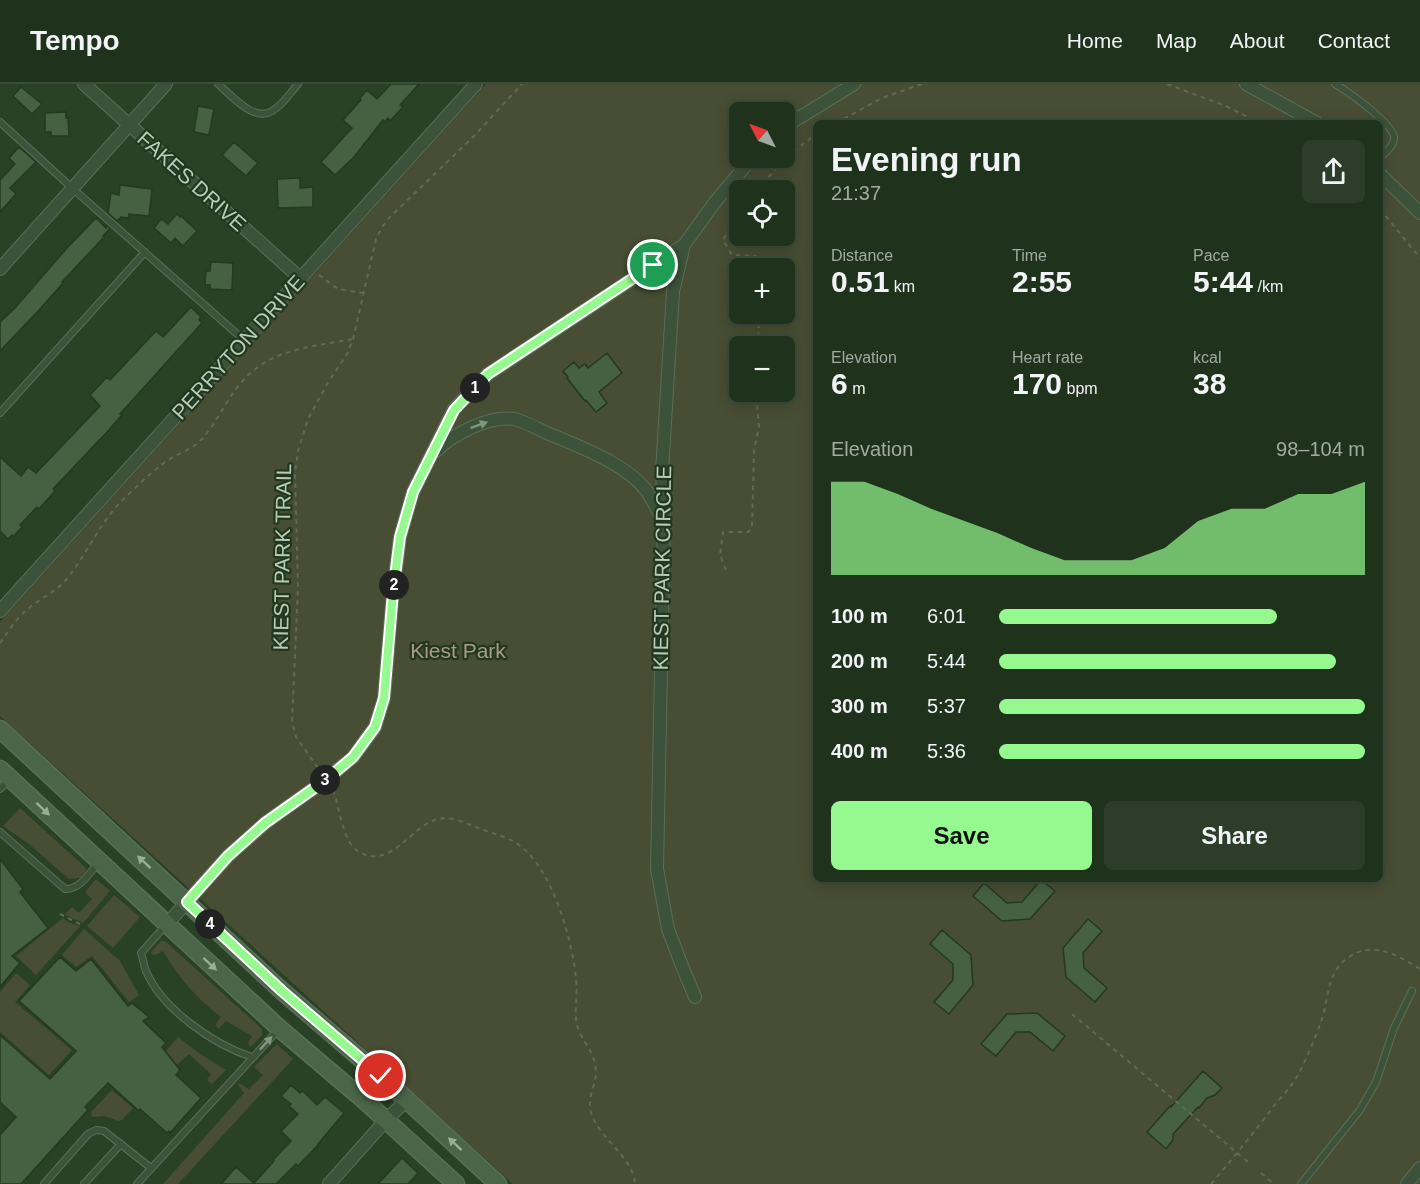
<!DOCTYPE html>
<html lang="en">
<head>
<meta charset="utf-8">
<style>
  :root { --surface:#1f321c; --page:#2c3e29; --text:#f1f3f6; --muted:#a1aaa3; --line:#3c4d3b; --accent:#96f98f }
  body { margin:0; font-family:Helvetica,sans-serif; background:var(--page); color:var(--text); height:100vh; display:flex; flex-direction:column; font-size:22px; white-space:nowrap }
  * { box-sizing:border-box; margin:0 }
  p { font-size:20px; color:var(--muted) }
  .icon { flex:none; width:33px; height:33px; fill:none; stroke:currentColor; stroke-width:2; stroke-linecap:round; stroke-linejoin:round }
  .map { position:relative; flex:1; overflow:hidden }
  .sheet { position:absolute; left:813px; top:36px; width:570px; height:762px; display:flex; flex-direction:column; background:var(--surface); border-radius:9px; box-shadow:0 3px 15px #0003,0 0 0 2px var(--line) }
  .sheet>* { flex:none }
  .needle { width:39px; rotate:312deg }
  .controls { position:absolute; left:729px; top:18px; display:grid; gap:12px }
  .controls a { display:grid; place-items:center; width:66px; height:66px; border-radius:9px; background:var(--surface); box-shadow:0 3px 15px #0003,0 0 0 2px var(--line); font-size:30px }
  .pin { position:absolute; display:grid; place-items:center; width:51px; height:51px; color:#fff; margin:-26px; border:3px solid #fff; border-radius:50%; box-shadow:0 2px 6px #0007 }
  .km { position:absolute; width:30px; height:30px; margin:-15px; border-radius:50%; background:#222; color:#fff; font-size:16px; line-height:30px; text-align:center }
  .round { display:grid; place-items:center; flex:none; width:63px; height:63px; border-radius:9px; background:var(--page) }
  .head { display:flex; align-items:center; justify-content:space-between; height:102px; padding:0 18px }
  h1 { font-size:33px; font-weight:800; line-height:45px }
  .metrics { display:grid; grid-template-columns:repeat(3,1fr); gap:9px; height:102px; padding:6px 18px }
  .metrics div { display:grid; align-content:center }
  .metrics b { font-size:30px; font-weight:800 }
  .metrics small { font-size:16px; font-weight:400 }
  .metrics p { font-size:16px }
  .chart { height:168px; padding:12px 18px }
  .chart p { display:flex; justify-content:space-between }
  .chart svg { width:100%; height:108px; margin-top:6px; fill:var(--accent); opacity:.7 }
  .action { display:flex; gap:12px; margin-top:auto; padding:12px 18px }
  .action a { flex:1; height:69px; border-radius:9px; background:var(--accent); color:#111; font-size:24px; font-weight:800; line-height:69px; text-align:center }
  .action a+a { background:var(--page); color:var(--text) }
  ul { padding:0 18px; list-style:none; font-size:20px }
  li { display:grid; grid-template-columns:96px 72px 1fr; align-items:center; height:45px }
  li i { height:15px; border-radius:8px; background:var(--accent) }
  header { display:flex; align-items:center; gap:36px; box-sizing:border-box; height:84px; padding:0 30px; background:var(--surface); border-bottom:2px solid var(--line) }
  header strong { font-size:28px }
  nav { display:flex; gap:33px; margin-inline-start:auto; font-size:21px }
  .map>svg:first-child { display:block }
</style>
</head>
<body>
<header>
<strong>Tempo</strong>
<nav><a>Home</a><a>Map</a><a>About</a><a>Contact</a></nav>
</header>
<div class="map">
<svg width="1420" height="1100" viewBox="0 0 1420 1100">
  <rect width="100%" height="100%" fill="#294226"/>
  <path fill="#474e33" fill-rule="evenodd" d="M486,0H1420V1100H513L0,632V538ZM740,28H784V74H740ZM816,39H1380V795H816ZM740,106H784V152H740ZM740,184H784V230H740ZM740,262H784V308H740Z
    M20,724L86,784V787L80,794L69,795L30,761L3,742Z
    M96,795L110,807L83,839C77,835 71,835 65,830L72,823L79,829L92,815L85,808Z
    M114,811L140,833L113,864L87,842Z
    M63,834L68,838L80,842L36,891L16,872Z
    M84,845L120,877L139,911L129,918L92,872L76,883L62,871Z
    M161,857H165L262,945V951L252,962H249L248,959L252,952L226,937L219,944L217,943L216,940L221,933C198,916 178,893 163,867L155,871L151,870L152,867Z
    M16,889L30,901L15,918L72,966L49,991L0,948V908Z
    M178,953L200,970L226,986L212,1000L207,996L211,990L189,970L177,981L166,967Z
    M277,960L293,975L178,1100H163L244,1009L238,1001L239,999L249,1005L263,991L254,983Z
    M112,1006L133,1024L122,1036L119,1037L104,1032L92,1033L91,1028Z"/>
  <path fill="#456142" stroke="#233921" stroke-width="1.5" d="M391,0H419L400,21L403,23L390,37L388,34L385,38L383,36L354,73L335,91L321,78L352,44L343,36L361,16L360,14L367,6L377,15Z
    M21,3L42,20L32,30L13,12Z
    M198,22L214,25L209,51L194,48Z
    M66,28V34H68L69,52H51V48H45V29Z
    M234,58L258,79L246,92L222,71Z
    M19,63L36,78L10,104L16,110L0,128V95H1L15,80L9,74Z
    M300,94V104L313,103V123L278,124L277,95Z
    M120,101L152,105L149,132L129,130L128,134L121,133L117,137L108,129L111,109L119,111Z
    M177,130L180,133L181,132L197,147L183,162L175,154L171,159L154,144L161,135L168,140Z
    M96,134L106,144L107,142L110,144L103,152L104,153L62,198L63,199L40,225L0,267V238L14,225L66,165Z
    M211,178L233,179L232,206L210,205V201H205L206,187H210Z
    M191,223L201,233L199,236L202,239L120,330L122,331L107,348L53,405L55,407L39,425L37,423L20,441L22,443L13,453L12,451L8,455L0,447V373L21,392L28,383L36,389L100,322L90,311L107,293L110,296L156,247L163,253Z
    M607,269L622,289L599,308L607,319L596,328L586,316L585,317L567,294L568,293L563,287L574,278L579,284L585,280L588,284Z
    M0,775L23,805L20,808L48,844L12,872L20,879L0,903Z
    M1041,796L1055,807L1030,835L1002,837L973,812L984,799L1007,819L1022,818Z
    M1088,835L1102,847L1083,869L1084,884L1107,904L1095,918L1066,893L1063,864Z
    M942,846L971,871L973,901L949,930L934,918L953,896V880L930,860Z
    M60,873L76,887L91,875L128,922L132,919L149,933L143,937L166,959L162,963L180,986L176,991L201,1014L170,1049L169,1047L167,1049L140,1025L139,1027L108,999L85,1023L88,1026L21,1100H0V1051L16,1033L0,1018V951L50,995L76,967L19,917Z
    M1037,929L1065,952L1053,967L1030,948H1016L996,972L981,960L1007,930Z
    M1203,987L1222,1004L1215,1011L1207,1014L1199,1024L1198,1023L1173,1050V1056L1166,1065L1147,1048L1170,1022L1171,1023Z
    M291,1001L300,1009L303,1007L317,1021L325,1013L344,1029L318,1060H319L298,1082L296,1080L276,1100H221L236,1083L254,1099L274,1077L273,1076L291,1057L281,1047L298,1030L289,1022L291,1020L281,1012Z
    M402,1074L418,1089L408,1100H378Z"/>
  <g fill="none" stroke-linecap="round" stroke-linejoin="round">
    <defs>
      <path id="lane" d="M218,0C232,12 256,41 275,25C284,19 291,8 298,0
        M1335,0C1347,7 1397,42 1394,55C1393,63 1385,69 1380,74
        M0,38L72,104L245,257
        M0,329L145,168
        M0,705L10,695
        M0,748L65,805C80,806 90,788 99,778
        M166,841L141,869C143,875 144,882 146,887C162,925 214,961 252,973
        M44,1100L88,1050L96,1046L104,1047L151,1084
        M84,1100L121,1060
        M137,1100L279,945
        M1301,1100L1360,1026L1376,998L1394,944L1412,907"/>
      <path id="street" d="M84,0L300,194
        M1246,0L1317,39
        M784,45L794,37L854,0
        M1380,90L1420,129
        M0,185L166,0
        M436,367C453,350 490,331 514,335C524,337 542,347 552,351C582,364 626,380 646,406C652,415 657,425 662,434
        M0,527L476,0
        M167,840L228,772L265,739L327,695L353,673L375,643L384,614L393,508L400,453L413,408L454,325L488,290L684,161
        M695,913L682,882L668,845L657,785L664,436L662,387L673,208L684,161L715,118L752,74
        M329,1100L386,1036L407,1016
        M1407,1100L1420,1084"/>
      <path id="secondary" d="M0,645L282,907L381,992L498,1100
        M0,685L279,944L365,1017L456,1100"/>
    </defs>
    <use href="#lane" stroke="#5a6f58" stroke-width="8"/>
    <use href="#street" stroke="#5a6f58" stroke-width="14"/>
    <use href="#secondary" stroke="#5a6f58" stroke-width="19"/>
    <path stroke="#606b52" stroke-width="2" stroke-dasharray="4.5 4.5" stroke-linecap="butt" d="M1167,0L1226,22L1260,39
      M836,39L882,14L922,0
      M756,106C774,88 794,64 816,51
      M1380,125L1420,174
      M740,128L723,156L732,171L756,172L761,179V184
      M319,191L338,205L363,209
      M758,262L759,230
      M726,486L720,471L723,448H748L752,444L754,366L759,343L756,308
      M0,559C9,547 17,533 29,524C40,515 55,508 65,497C89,468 101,434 130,409C142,397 154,386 168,376C179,369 193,365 202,355C222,332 232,301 258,283C283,264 323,261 353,255
      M318,684L296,653L292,638L298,504L295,389L298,367L308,335L327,300L347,270L353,255L376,155L382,143L390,133L473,53L522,0
      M333,706C340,723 342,758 359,768C392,786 411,741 438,735C453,732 468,740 481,745C494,750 508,753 519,761C552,784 573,857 576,896C578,911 574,927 577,941C582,959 595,966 596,987C596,999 589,1011 590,1023C593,1051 634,1072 635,1100
      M60,830L84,842
      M1072,930L1248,1078
      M1261,1089L1274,1100
      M1211,1100C1234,1073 1256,1046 1277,1018C1285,1009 1294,999 1299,989C1307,974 1315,954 1321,938C1329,915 1326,888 1349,873C1373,856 1399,872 1420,885"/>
    <use href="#lane" stroke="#3d523a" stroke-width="6"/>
    <use href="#street" stroke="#3d523a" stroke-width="12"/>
    <use href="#secondary" stroke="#4a6548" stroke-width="16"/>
  </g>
  <defs><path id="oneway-solid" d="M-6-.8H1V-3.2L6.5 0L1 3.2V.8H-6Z" transform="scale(1.5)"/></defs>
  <g fill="#81957f">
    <use href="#oneway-solid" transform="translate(479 341) rotate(-20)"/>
    <use href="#oneway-solid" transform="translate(266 959) rotate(-47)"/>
  </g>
  <g fill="#98ad96">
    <use href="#oneway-solid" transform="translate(43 725) rotate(43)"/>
    <use href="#oneway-solid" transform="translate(144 778) rotate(-137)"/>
    <use href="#oneway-solid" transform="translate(210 880) rotate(43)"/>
    <use href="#oneway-solid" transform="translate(455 1060) rotate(-137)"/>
  </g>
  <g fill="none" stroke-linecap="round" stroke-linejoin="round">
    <defs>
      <path id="route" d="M381,992L282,907L187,818L228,772L265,739L327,695L353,673L375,643L384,614L393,508L400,453L413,408L454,326L488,290L653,181"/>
    </defs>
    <use href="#route" stroke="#fff" stroke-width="12"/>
    <use href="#route" stroke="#96f98f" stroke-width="8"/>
  </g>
  <g text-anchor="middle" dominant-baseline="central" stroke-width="4.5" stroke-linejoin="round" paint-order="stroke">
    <g font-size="21" fill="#b9ccb7" stroke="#21371f">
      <text transform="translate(192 97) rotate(42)">FAKES DRIVE</text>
      <text transform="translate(238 263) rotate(-48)">PERRYTON DRIVE</text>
      <text transform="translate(282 473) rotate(-89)">KIEST PARK TRAIL</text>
      <text transform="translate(662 484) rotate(-89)">KIEST PARK CIRCLE</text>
    </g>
    <g font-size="21" fill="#ac9a84" stroke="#21371f">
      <text x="458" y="566">Kiest Park</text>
    </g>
  </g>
</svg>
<div class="controls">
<a><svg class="needle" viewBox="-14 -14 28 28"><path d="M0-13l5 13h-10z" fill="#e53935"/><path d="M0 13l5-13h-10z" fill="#a1aaa3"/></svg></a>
<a><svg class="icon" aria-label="locate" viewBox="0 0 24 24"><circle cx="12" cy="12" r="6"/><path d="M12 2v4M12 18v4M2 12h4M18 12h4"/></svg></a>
<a>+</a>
<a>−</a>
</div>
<div class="pin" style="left:653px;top:181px;background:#1e9e55"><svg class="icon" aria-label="arrive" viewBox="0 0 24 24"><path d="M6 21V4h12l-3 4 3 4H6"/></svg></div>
<div class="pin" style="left:381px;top:992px;background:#d93025"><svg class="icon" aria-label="check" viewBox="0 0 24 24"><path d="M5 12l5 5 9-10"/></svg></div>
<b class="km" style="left:475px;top:304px">1</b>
<b class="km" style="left:394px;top:501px">2</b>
<b class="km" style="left:325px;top:696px">3</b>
<b class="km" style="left:210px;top:840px">4</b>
<section class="sheet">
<div class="head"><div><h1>Evening run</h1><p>21:37</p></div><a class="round"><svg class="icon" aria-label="share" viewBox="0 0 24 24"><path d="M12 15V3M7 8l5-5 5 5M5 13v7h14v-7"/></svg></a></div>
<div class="metrics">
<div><p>Distance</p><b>0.51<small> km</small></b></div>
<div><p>Time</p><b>2:55</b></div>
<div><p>Pace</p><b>5:44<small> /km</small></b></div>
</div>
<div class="metrics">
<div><p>Elevation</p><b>6<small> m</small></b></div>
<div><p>Heart rate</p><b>170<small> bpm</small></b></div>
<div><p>kcal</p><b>38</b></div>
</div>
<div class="chart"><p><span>Elevation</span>98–104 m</p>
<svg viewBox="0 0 160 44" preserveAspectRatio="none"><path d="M0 44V6L10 6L20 11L30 17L40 22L50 27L60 33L70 38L80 38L90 38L100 33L110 22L120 17L130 17L140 11L150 11L160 6V44z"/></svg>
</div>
<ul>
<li><b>100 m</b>6:01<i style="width:76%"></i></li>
<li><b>200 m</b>5:44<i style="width:92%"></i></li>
<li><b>300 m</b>5:37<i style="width:100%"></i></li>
<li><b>400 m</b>5:36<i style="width:100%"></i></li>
</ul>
<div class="action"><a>Save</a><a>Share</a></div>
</section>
</div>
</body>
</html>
